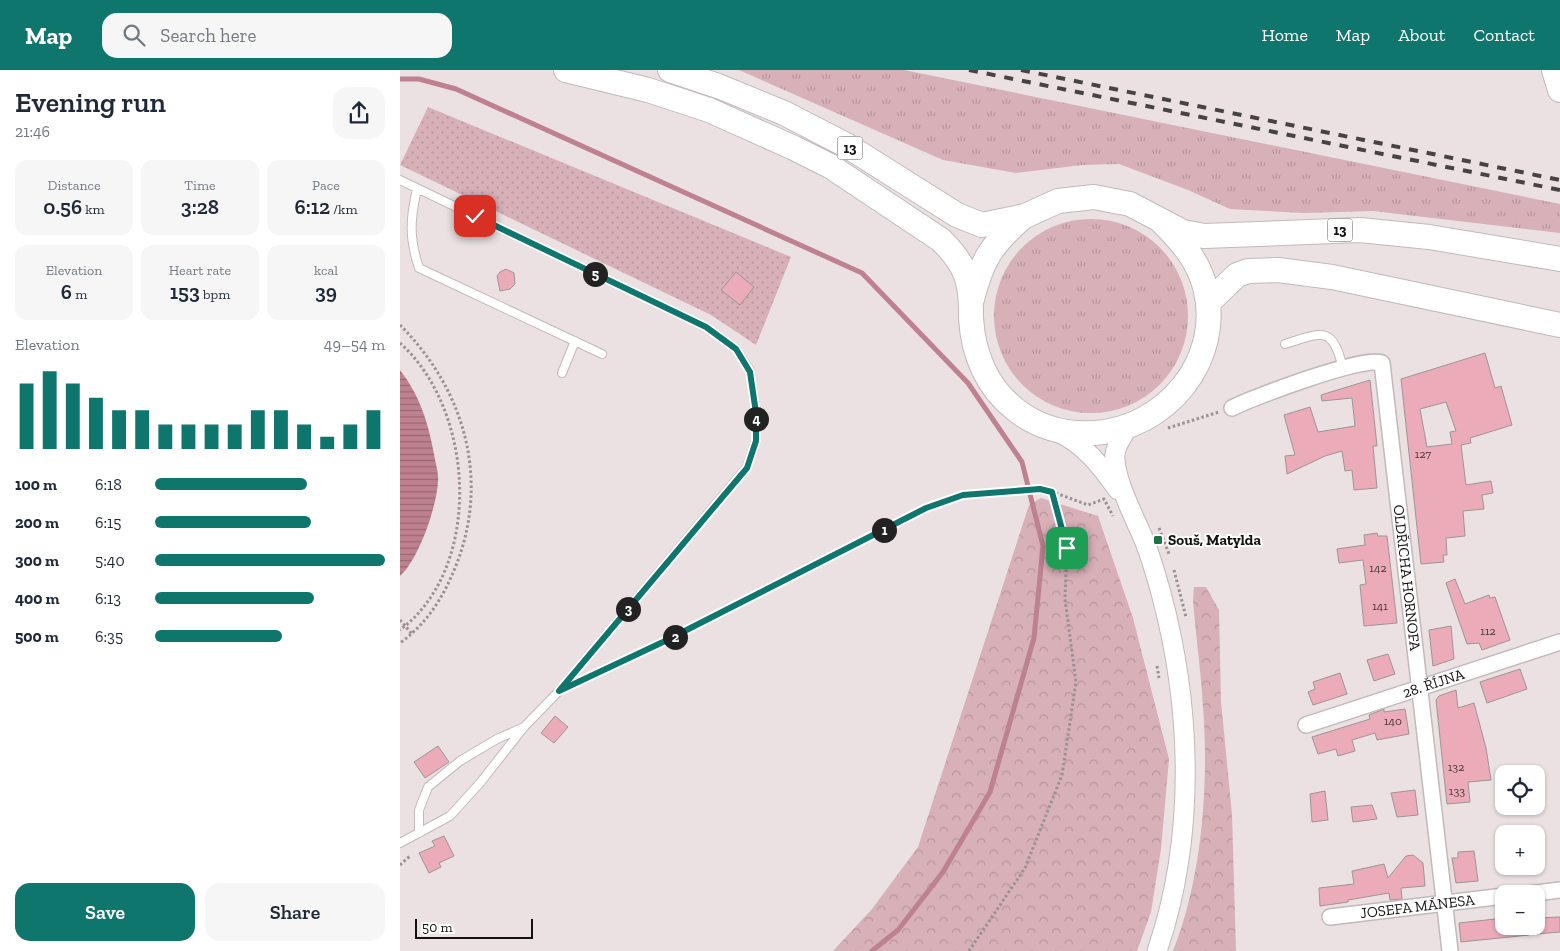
<!DOCTYPE html>
<html lang="en">
<head>
<meta charset="utf-8">
<style>
  :root { --surface:#fff; --page:#f6f6f7; --text:#1f2937; --muted:#747a83; --accent:#0f766e }
  body { margin:0; font-family:"Zilla Slab",serif; background:var(--page); color:var(--text); height:100vh; display:flex; flex-direction:column; font-size:19px; white-space:nowrap }
  * { box-sizing:border-box; margin:0 }
  p { font-size:16px; color:var(--muted) }
  .icon { flex:none; width:28px; height:28px; fill:none; stroke:currentColor; stroke-width:2; stroke-linecap:round; stroke-linejoin:round }
  .map { position:relative; flex:1; overflow:hidden }
  .drawer { display:flex; flex-direction:column; background:var(--surface); width:400px }
  .drawer>* { flex:none }
  .tools { position:absolute; left:1095px; top:695px; display:grid; gap:10px }
  .tools a { display:grid; place-items:center; width:50px; height:50px; border-radius:10px; background:var(--surface); box-shadow:0 1px 4px #0004; font-size:25px }
  .scale { position:absolute; left:15px; bottom:12px; width:118px; box-sizing:border-box; padding-left:5px; border:2px solid #151212; border-top:0; font-size:14px; line-height:18px; white-space:nowrap; color:#151212; -webkit-text-stroke:4px #fff; paint-order:stroke }
  .pin { position:absolute; display:grid; place-items:center; width:42px; height:42px; color:#fff; margin:-21px; border-radius:10px; box-shadow:0 2px 8px #0006 }
  .km { position:absolute; width:25px; height:25px; margin:-12px; border-radius:50%; background:#222; color:#fff; font-size:14px; line-height:25px; text-align:center }
  .round { display:grid; place-items:center; flex:none; width:52px; height:52px; border-radius:15px; background:var(--page) }
  .headline { display:flex; align-items:center; justify-content:space-between; height:85px; padding:0 15px }
  h1 { font-size:28px; font-weight:600; line-height:38px }
  .figures { display:grid; grid-template-columns:repeat(3,1fr); gap:8px; height:85px; padding:5px 15px }
  .figures div { display:grid; align-content:center; border-radius:12px; background:var(--page); text-align:center }
  .figures b { font-size:21px; font-weight:600 }
  .figures small { font-size:14px; font-weight:400 }
  .figures p { font-size:14px }
  .chart { height:140px; padding:10px 15px }
  .chart p { display:flex; justify-content:space-between }
  .chart svg { width:100%; height:90px; margin-top:5px; stroke:var(--accent); stroke-width:6 }
  .cta { display:flex; gap:10px; margin-top:auto; padding:10px 15px }
  .cta a { flex:1; height:58px; border-radius:15px; background:var(--accent); color:#fff; font-size:20px; font-weight:600; line-height:58px; text-align:center }
  .cta a+a { background:var(--page); color:var(--text) }
  ul { padding:0 15px; list-style:none; font-size:16px }
  li { display:grid; grid-template-columns:80px 60px 1fr; align-items:center; height:38px }
  li i { height:12px; border-radius:6px; background:var(--accent) }
  header { display:flex; align-items:center; gap:30px; box-sizing:border-box; height:70px; padding:0 25px; background:var(--accent); color:#fff }
  header strong { font-size:24px }
  nav { display:flex; gap:28px; margin-inline-start:auto; font-size:18px }
  .search { width:350px; height:45px; background:var(--page); display:flex; align-items:center; gap:12px; box-sizing:border-box; padding:0 18px; border-radius:15px; color:var(--muted); font-size:19px }
  main { display:flex; flex:1; min-height:0 }
  .map>svg:first-child { display:block }
</style>
</head>
<body>
<header>
<strong>Map</strong>
<div class="search"><svg class="icon" aria-label="search" viewBox="0 0 24 24"><circle cx="10" cy="10" r="6"/><path d="M15 15l6 6"/></svg>Search here</div>
<nav><a>Home</a><a>Map</a><a>About</a><a>Contact</a></nav>
</header>
<main>
<section class="drawer">
<div class="headline"><div><h1>Evening run</h1><p>21:46</p></div><a class="round"><svg class="icon" aria-label="share" viewBox="0 0 24 24"><path d="M12 15V3M7 8l5-5 5 5M5 13v7h14v-7"/></svg></a></div>
<div class="figures">
<div><p>Distance</p><b>0.56<small> km</small></b></div>
<div><p>Time</p><b>3:28</b></div>
<div><p>Pace</p><b>6:12<small> /km</small></b></div>
</div>
<div class="figures">
<div><p>Elevation</p><b>6<small> m</small></b></div>
<div><p>Heart rate</p><b>153<small> bpm</small></b></div>
<div><p>kcal</p><b>39</b></div>
</div>
<div class="chart"><p><span>Elevation</span>49–54 m</p>
<svg viewBox="0 0 160 44" preserveAspectRatio="none"><path d="M5 44V12M15 44V6M25 44V12M35 44V19M45 44V25M55 44V25M65 44V32M75 44V32M85 44V32M95 44V32M105 44V25M115 44V25M125 44V32M135 44V38M145 44V32M155 44V25"/></svg>
</div>
<ul>
<li><b>100 m</b>6:18<i style="width:66%"></i></li>
<li><b>200 m</b>6:15<i style="width:68%"></i></li>
<li><b>300 m</b>5:40<i style="width:100%"></i></li>
<li><b>400 m</b>6:13<i style="width:69%"></i></li>
<li><b>500 m</b>6:35<i style="width:55%"></i></li>
</ul>
<div class="cta"><a>Save</a><a>Share</a></div>
</section>
<div class="map">
<svg width="1160" height="881" viewBox="0 0 1160 881">
  <defs>
    <pattern id="grass-tufts" width="24" height="20" patternUnits="userSpaceOnUse" patternTransform="scale(1.25)"><rect width="24" height="20" fill="#d7b0b8"/><path d="M3 7l-1-3M5 7V3M7 7l1-3M15 17l-1-3M17 17v-4M19 17l1-3" fill="none" stroke="#b8969d"/></pattern>
    <pattern id="forest-crowns" width="20" height="18" patternUnits="userSpaceOnUse" patternTransform="scale(1.25)"><rect width="20" height="18" fill="#d7b0b8"/><path d="M2 6a3 3 0 1 1 6 0M12 15a3 3 0 1 1 6 0" fill="none" stroke="#b8969d"/></pattern>
    <pattern id="park-dots" width="8" height="8" patternUnits="userSpaceOnUse" patternTransform="scale(1.25)"><rect width="8" height="8" fill="#d7b0b8"/><path d="M2 2h.1M6 6h.1" fill="none" stroke="#b8969d" stroke-width="1.8" stroke-linecap="round"/></pattern>
    <pattern id="water-rules" width="6" height="5" patternUnits="userSpaceOnUse" patternTransform="scale(1.25)"><rect width="6" height="5" fill="#be818f"/><path d="M0 2.5h6" fill="none" stroke="#996873"/></pattern>
  </defs>
  <rect width="100%" height="100%" fill="#ebe1e3"/>
  <path fill="url(#grass-tufts)" d="M339,0H504L1160,134V163L973,141L904,143L830,139L788,120L719,94L682,95L616,103L543,90Z
    M594 246a97 97 0 1 1 194 0a97 97 0 1 1-194 0Z"/>
  <path fill="url(#forest-crowns)" d="M641,428L698,446L733,548L769,689L761,779L751,842L737,881H433L472,839L518,777L629,435Z
    M794,517H806L819,540L821,632L832,744L836,881H773C802,809 809,714 803,637C801,602 796,567 793,531Z"/>
  <path fill="url(#park-dots)" d="M28,37L391,187L356,275L311,245L0,95Z"/>
  <path fill="url(#water-rules)" d="M0,300C20,326 28,352 34,384C35,392 39,403 38,411C37,436 19,489 0,506Z"/>
  <g fill="none" stroke-linecap="round" stroke-linejoin="round">
    <path stroke="#be818f" stroke-width="5" d="M0,9H19L56,19L462,203L568,313L622,392L643,476L634,568L590,722L543,802L498,860L472,881"/>
  </g>
  <path fill="#ebabb9" stroke="#9e9496" fill-rule="evenodd" d="M106,199L114,203L115,214L110,219L100,221L97,206L100,202Z
    M336,202L354,217L340,235L321,220Z
    M1085,283L1095,318L1101,316L1112,355L1070,368L1071,373L1061,375L1066,415L1091,411L1093,423L1082,425L1084,439L1063,441L1065,466L1046,468L1047,485H1043L1044,492L1021,494L1001,309ZM1046,332L1056,361L1050,362L1052,374L1027,377L1020,339Z
    M970,310L977,376H973L977,418L954,420L952,400L945,401L942,381L925,386L887,404L885,386L895,385L884,345L910,337L918,362L955,356L952,328L922,331L921,325Z
    M977,463L978,466H987L997,553L964,556L960,515L966,514L963,490L939,493L937,479L965,475L964,465Z
    M1055,509L1065,534L1089,525L1090,528L1095,527L1110,570L1082,580L1079,573L1067,574L1046,513Z
    M1051,556L1054,589L1033,596L1029,560Z
    M988,584L995,604L974,611L967,590Z
    M1120,599L1127,619L1087,633L1080,612Z
    M940,603L947,624L913,635L908,622L915,619L913,612Z
    M1056,620L1058,638L1074,633L1086,678L1091,710L1068,712L1070,732L1047,734L1036,630L1039,626Z
    M984,639V642L1005,639L1009,664L977,670L975,663L952,670L955,681L938,686L936,679L918,684L912,667L970,649L969,645Z
    M155,646L168,657L154,673L141,663Z
    M38,676L49,692L25,708L14,692Z
    M1015,720L1018,745L997,747L991,723Z
    M925,721L928,750L912,752L910,724Z
    M972,735L977,749L953,752L951,737Z
    M44,766L54,786L39,793L41,797L29,803L19,783L35,776L32,771Z
    M1074,781L1078,811L1056,813L1052,788H1058V782Z
    M1013,785L1023,793L1025,816L1001,818L1002,829L990,830L989,823L948,830V832L920,836L919,818L954,814L952,801L984,794L988,808L1006,786Z
    M1160,847V862L1136,864V848Z
    M1104,848V856H1128L1129,865L1061,872L1059,853Z"/>
  <g fill="none" stroke-linecap="round" stroke-linejoin="round">
    <defs>
      <path id="service" d="M0,110L306,257L336,279L350,301L356,343V371L347,397L159,621L124,657L80,713L50,746L0,773
        M17,119C10,149 9,168 19,198L202,284
        M885,274C922,262 933,255 943,299
        M162,303L175,271
        M19,763V740L28,717L60,691L97,669L122,658"/>
      <g id="minor">
        <path id="s1" d="M832,338C851,328 968,284 982,293L1050,881"/>
        <path id="s2" d="M906,655L1160,572"/>
        <path d="M1129,824L1160,820"/>
        <path id="s3" d="M930,847L1104,826"/>
      </g>
      <path id="tertiary" d="M728,357C723,366 716,374 715,384C713,407 735,448 744,470C751,487 756,505 761,523C792,638 796,767 757,881
        M658,362C685,375 701,396 718,420"/>
      <path id="trunk" d="M166,0L248,20L309,40L394,78L430,96L541,170C551,180 560,190 565,203C571,217 571,234 571,248C573,284 587,318 616,340C639,358 666,365 695,363C766,358 824,290 805,217C798,190 781,171 762,152
        M270,0L318,16L384,43L446,75L557,145L582,155L625,146L658,131L694,127L730,134L783,162L804,166L960,160L1029,167L1160,189
        M1154,0L1160,20
        M572,229C582,190 591,175 621,149
        M808,233L837,205L848,201L878,200L932,207L1160,255"/>
    </defs>
    <use href="#service" stroke="#c2b9ba" stroke-width="10"/>
    <use href="#minor" stroke="#c2b9ba" stroke-width="18"/>
    <use href="#tertiary" stroke="#c2b9ba" stroke-width="21"/>
    <use href="#trunk" stroke="#c2b9ba" stroke-width="26"/>
    <path stroke="#999193" stroke-width="3" stroke-dasharray="2.5 2.5" stroke-linecap="butt" d="M0,255C67,322 92,416 52,505C41,531 24,556 0,573
      M0,273C75,340 84,497 0,560
      M768,358L819,342
      M759,458L769,484
      M774,500L786,547
      M0,550L12,564
      M757,596L759,608
      M184,609L263,573L526,439L563,425L639,419L653,422L688,435L704,429L713,446
      M0,795L11,785
      M569,881L625,798L662,705L676,612L665,529L667,478L653,422"/>
    <use href="#service" stroke="#fff" stroke-width="8"/>
    <use href="#minor" stroke="#fff" stroke-width="15"/>
    <use href="#tertiary" stroke="#fff" stroke-width="19"/>
    <use href="#trunk" stroke="#fff" stroke-width="24"/>
    <path stroke="#474343" stroke-width="4" stroke-dasharray="9 9" stroke-linecap="butt" d="M569,0L1160,120
      M621,0L1160,110"/>
  </g>
  <g fill="none" stroke-linecap="round" stroke-linejoin="round">
    <defs>
      <path id="route" d="M75,146L306,257L336,279L350,302L356,343V371L347,398L159,621L263,572L526,438L563,425L640,419L652,422L667,478"/>
    </defs>
    <use href="#route" stroke="#fff" stroke-width="10"/>
    <use href="#route" stroke="#0f766e" stroke-width="6"/>
  </g>
  <rect fill="#1f7244" stroke="#fff" stroke-width="2" x="753" y="465" width="10" height="10" rx="2.5"/>
  <g text-anchor="middle" dominant-baseline="central" stroke-width="4" stroke-linejoin="round" paint-order="stroke">
    <g font-size="12" fill="#4a383c">
      <text x="1023" y="384">127</text>
      <text x="978" y="498">142</text>
      <text x="980" y="536">141</text>
      <text x="1088" y="561">112</text>
      <text x="993" y="651">140</text>
      <text x="1056" y="697">132</text>
      <text x="1057" y="721">133</text>
    </g>
    <g fill="#fff" stroke="#5b5959" stroke-width="1">
      <rect x="437.5" y="66.5" width="25" height="23" rx="4"/>
      <rect x="927.5" y="148.5" width="25" height="23" rx="4"/>
    </g>
    <g font-size="14" font-weight="bold" fill="#151212">
      <text x="450" y="78">13</text>
      <text x="940" y="160">13</text>
    </g>
    <g font-size="15" font-weight="bold" fill="#151212" stroke="#fff" text-anchor="start">
      <text x="768" y="470">Souš, Matylda</text>
    </g>
    <g font-size="15" fill="#151212" stroke="#fff">
      <text stroke="none"><textPath href="#s1" startOffset="374">OLDŘICHA HORNOFA</textPath></text>
      <text stroke="none"><textPath href="#s2" startOffset="134">28. ŘÍJNA</textPath></text>
      <text stroke="none"><textPath href="#s3" startOffset="88">JOSEFA MÁNESA</textPath></text>
    </g>
  </g>
</svg>
<div class="tools">
<a><svg class="icon" aria-label="locate" viewBox="0 0 24 24"><circle cx="12" cy="12" r="6"/><path d="M12 2v4M12 18v4M2 12h4M18 12h4"/></svg></a>
<a>+</a>
<a>−</a>
</div>
<div class="scale">50 m</div>
<div class="pin" style="left:667px;top:478px;background:#1e9e55"><svg class="icon" aria-label="arrive" viewBox="0 0 24 24"><path d="M6 21V4h12l-3 4 3 4H6"/></svg></div>
<div class="pin" style="left:75px;top:146px;background:#d93025"><svg class="icon" aria-label="check" viewBox="0 0 24 24"><path d="M5 12l5 5 9-10"/></svg></div>
<b class="km" style="left:484px;top:460px">1</b>
<b class="km" style="left:275px;top:567px">2</b>
<b class="km" style="left:228px;top:539px">3</b>
<b class="km" style="left:356px;top:349px">4</b>
<b class="km" style="left:195px;top:204px">5</b>
</div>
</main>
</body>
</html>
